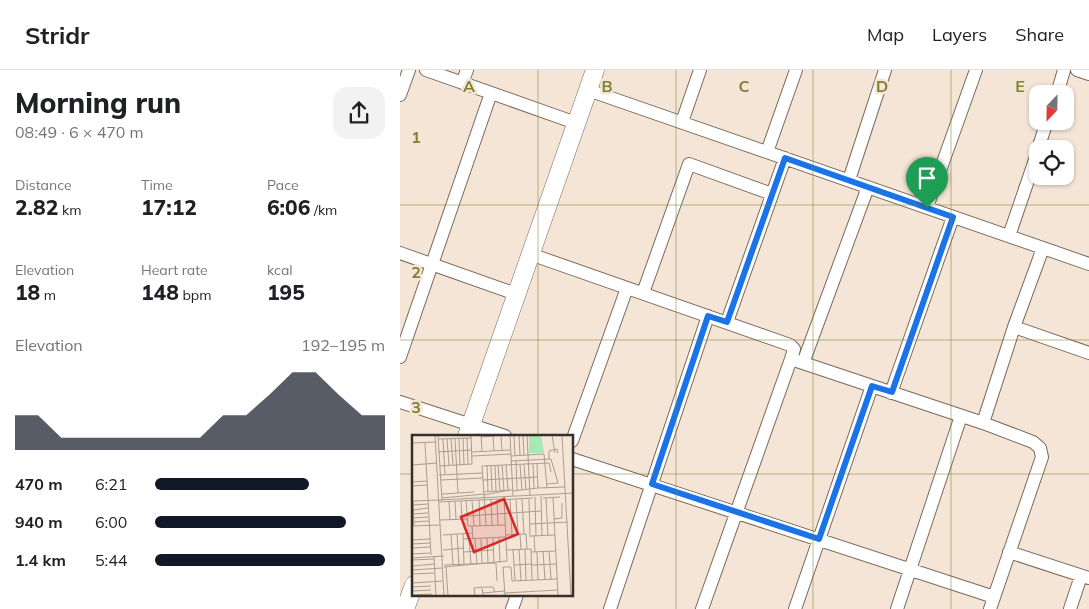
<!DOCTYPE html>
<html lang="en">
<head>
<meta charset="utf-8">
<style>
  :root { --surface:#fff; --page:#f2f2f2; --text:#202124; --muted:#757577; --line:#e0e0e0; --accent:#111827 }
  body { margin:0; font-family:Mulish,sans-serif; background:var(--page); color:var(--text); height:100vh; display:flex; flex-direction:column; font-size:19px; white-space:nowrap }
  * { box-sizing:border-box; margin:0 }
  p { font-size:16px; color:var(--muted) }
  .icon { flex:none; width:28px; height:28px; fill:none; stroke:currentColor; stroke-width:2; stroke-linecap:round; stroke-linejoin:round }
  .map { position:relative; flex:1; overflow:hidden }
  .details { display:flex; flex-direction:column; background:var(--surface); width:400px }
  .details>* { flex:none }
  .needle { width:32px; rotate:202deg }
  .tools { position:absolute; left:629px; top:15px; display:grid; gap:10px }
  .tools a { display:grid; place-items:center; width:45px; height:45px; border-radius:10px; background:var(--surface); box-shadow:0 1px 4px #0004; font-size:25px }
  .pin { position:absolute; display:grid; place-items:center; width:42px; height:42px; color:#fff; margin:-51px -21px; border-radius:50% 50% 50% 0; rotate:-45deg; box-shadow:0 0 5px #0007 }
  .pin .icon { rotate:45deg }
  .round { display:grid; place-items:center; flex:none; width:52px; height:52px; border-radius:15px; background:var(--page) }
  .headline { display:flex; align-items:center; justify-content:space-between; height:85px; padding:0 15px }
  h1 { font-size:28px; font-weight:800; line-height:38px }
  .stats { display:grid; grid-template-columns:repeat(3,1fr); gap:8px; height:85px; padding:5px 15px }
  .stats div { display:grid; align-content:center }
  .stats b { font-size:21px; font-weight:800 }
  .stats small { font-size:14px; font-weight:400 }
  .stats p { font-size:14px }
  .chart { height:140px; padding:10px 15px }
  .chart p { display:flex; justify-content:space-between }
  .chart svg { width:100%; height:90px; margin-top:5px; fill:var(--accent); opacity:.7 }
  ul { padding:0 15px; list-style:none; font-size:16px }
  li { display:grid; grid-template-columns:80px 60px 1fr; align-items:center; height:38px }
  li i { height:12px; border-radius:6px; background:var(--accent) }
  header { display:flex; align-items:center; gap:30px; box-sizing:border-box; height:70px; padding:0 25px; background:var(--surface); border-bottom:1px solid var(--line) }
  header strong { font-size:24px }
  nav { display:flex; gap:28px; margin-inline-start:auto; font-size:18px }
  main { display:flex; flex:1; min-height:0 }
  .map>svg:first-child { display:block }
</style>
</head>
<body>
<header>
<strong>Stridr</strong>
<nav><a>Map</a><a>Layers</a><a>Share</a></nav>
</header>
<main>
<section class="details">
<div class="headline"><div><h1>Morning run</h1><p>08:49 · 6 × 470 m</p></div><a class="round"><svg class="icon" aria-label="share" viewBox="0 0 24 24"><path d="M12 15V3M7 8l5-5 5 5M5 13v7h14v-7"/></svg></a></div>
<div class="stats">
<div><p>Distance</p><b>2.82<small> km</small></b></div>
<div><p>Time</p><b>17:12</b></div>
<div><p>Pace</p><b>6:06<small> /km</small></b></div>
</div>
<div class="stats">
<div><p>Elevation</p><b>18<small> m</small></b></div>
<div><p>Heart rate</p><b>148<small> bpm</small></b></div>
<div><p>kcal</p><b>195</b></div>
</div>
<div class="chart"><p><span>Elevation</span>192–195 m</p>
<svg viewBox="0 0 160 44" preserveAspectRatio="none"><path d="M0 44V27L10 27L20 38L30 38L40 38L50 38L60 38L70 38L80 38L90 27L100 27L110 17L120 6L130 6L140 17L150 27L160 27V44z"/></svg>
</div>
<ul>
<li><b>470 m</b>6:21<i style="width:67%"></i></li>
<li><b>940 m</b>6:00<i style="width:83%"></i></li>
<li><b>1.4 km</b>5:44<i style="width:100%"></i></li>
</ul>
</section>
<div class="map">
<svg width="689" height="539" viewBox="0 0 689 539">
  <rect width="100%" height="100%" fill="#f5e5d6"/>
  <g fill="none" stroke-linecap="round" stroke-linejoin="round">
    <defs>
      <path id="street" d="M26,0L176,53
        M677,0L689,4
        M62,13L67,0
        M188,20L689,194
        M657,24L664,0
        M0,25L9,0
        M282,52L300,0
        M638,79L647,51
        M367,82L396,0
        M449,110L485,0
        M527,137L576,0
        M609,166L638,81
        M0,183L116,224
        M130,184L390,275L394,279L391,289L583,353
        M243,223L289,94L372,124
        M327,252L385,88
        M614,257L689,283
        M0,287L91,23
        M403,293L468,117
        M491,323L553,147
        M0,332L105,366
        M172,371L227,218
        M172,389L594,527
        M609,482L689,508
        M112,539L117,525
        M210,539L308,246
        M302,539L391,289
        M395,539L472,316
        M497,539L561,346
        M590,539L642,387L640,378L633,372L583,353L614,257L643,178
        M670,539L681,506"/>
      <path id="secondary" d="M67,366L195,0
        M5,539L14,515"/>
    </defs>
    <use href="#street" stroke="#786a5d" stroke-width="14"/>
    <use href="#secondary" stroke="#786a5d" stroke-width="19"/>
    <use href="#street" stroke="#fff" stroke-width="12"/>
    <use href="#secondary" stroke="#fff" stroke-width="18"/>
  </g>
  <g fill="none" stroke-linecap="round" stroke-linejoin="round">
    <defs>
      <path id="route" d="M385,88L553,147L492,322L472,316L419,469L252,414L308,246L327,252Z"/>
    </defs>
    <use href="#route" stroke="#fff" stroke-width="10"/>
    <use href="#route" stroke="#1a73e8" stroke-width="6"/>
  </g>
  <path fill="none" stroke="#7d8430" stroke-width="1" stroke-opacity="0.55" d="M138,0V366M276,0V539M413,0V539M551,0V539M0,135H689M0,270H689M0,404H14M172,404H689M138,525V539"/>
  <g transform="translate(12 365)">
    <rect width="161" height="161" fill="#f5e5d6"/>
    <path d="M117,0H129L132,18H117Z" fill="#a7e8b5"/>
    <path fill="none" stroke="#a99d92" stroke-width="1" d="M23,0L32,161M26,0L30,66M69,0L70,16M98,0L101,61M102,0L103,21M107,0L108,20M111,0L112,20M115,0L118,61M140,0L143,18M150,0L159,161M81,1L82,16M89,1L90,16M69,2L93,0M51,3L52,29M55,3L56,29M27,4L59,3M31,4L33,39M35,4L37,30M39,4L41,30M43,4L46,58M47,4L48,30M0,8L23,7M13,8L19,120M26,17L60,15M60,17L98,15M60,21L99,19M99,21L132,19L135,53M137,24V16L145,14L146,18M99,26L139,24L146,48L135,49M104,26L105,55M121,29L122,54M0,30L25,28M75,30L76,56M79,30L80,56M83,30L84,56M86,30L88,56M90,30L92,56M94,30L96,55M108,30L110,55M112,30L114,55M28,31L60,29L59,0M27,40L71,38M29,45L71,43M71,45L126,42M0,47L15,46M0,51L15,50M126,53L153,52M101,56L126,53L125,29M72,57L100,55M30,59L62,57M72,60L98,55M129,61L130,101M123,62L124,101M141,62L146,161M30,63L72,59M131,63L148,62M134,63L136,101M79,64L80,91M98,64L100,100M104,64L106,99M110,64L112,99M117,64L118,102M27,65L162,58M54,65L56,91H60L61,104M60,65L62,91M67,65L68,91M85,65L86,91M86,65L121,63M0,66L26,65M1,66L2,91M37,66L38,85M43,66L44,84M49,66L50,84M27,67L87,64M1,70L16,69M1,75L16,73M1,79L16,78M55,81L129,76M1,83L16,82M142,84L150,83V68M28,85L55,84M0,87L17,86M118,89L156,87M74,90L70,31L137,28L139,37M0,91L28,90M60,91L93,90M45,99L47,130M51,99L52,130M108,99L109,114M31,100L61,98M39,100L41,130M94,100L114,99L115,114M119,101L143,100M122,101L123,117M75,103L76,128M81,103L82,129M87,103L88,128M51,104L94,102M57,104L59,129M63,104L65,129M69,104L70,128M0,105L18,104M0,109L18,108M0,113L18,112M101,114L103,145M107,114L109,146M113,114L114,145M31,115L52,113M94,115L119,114L120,145M131,116L133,145M137,116L139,144M52,117L81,115M119,117L144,116M125,117L126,145M0,119L18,118M22,122L24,161M0,123L32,121M0,125L22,124M84,128L85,146M32,130L83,128M102,130L120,129M120,130L145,129M0,131L23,129M32,132L95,126L92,63M34,132L36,161M91,132H99L100,146L145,144M91,132L93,161M0,135L30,133M0,139L23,138M0,148L31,146M0,152L19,151M71,152H81L83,157M0,156L19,155M71,158L92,156M93,158L146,155M0,160L20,159M63,161L62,153L70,152L71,161"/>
    <path fill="#d62828" fill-opacity="0.15" stroke="#d62828" stroke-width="2.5" d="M92,64L106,99L62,117L49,82Z"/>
    <rect width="161" height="161" fill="none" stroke="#36302b" stroke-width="2.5"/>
  </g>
  <g font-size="16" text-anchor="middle" font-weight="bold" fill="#7d8430" stroke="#f5e5d6" stroke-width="5" stroke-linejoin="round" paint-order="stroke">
    <text x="69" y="22">A</text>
    <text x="207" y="22">B</text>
    <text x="344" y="22">C</text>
    <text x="482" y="22">D</text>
    <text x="620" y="22">E</text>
    <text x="16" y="73">1</text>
    <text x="16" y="208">2</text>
    <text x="16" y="343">3</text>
  </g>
</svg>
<div class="tools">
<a><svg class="needle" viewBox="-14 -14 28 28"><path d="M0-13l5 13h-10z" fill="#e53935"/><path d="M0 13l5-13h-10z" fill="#757577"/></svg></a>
<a><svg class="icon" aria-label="locate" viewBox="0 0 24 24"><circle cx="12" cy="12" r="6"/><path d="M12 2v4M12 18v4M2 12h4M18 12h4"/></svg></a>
</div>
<div class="pin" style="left:527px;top:138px;background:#1e9e55"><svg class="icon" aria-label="arrive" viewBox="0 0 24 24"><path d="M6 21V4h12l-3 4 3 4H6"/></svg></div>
</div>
</main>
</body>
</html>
